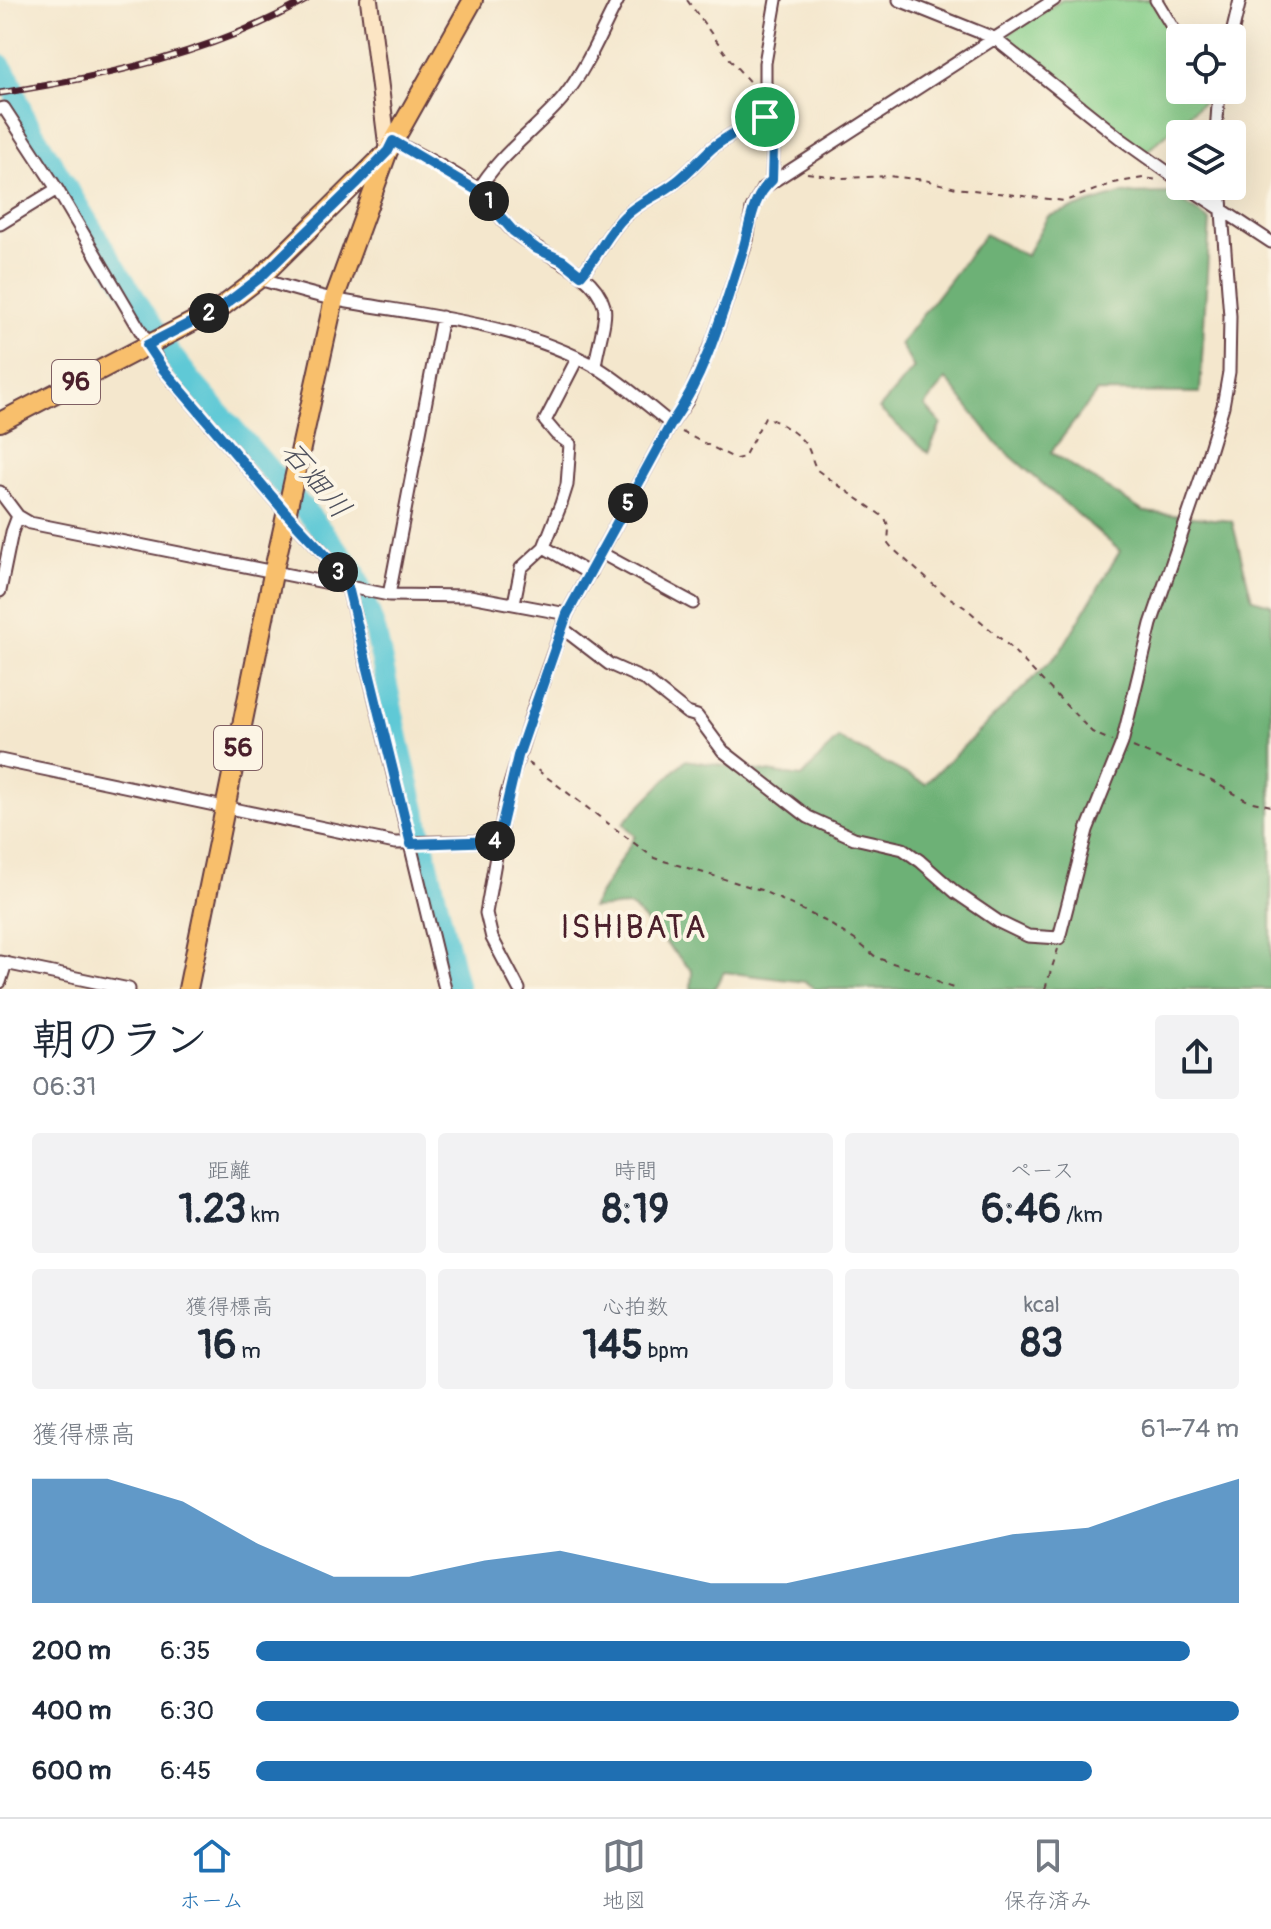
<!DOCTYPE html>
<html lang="ja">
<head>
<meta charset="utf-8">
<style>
  :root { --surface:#fff; --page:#f2f2f3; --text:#1f2937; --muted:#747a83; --line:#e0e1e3; --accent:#1f6fb2 }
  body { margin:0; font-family:Pangolin,"Klee One",sans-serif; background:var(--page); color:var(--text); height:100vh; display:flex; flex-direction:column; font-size:30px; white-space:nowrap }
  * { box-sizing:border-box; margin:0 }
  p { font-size:26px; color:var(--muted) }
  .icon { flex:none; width:44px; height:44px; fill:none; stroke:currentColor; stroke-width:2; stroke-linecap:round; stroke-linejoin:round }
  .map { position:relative; height:989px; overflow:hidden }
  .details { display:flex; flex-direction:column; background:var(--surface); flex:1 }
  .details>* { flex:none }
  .buttons { position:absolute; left:1166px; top:24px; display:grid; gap:16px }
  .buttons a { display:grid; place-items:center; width:80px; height:80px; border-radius:8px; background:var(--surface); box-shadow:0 8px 32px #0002; font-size:40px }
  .pin { position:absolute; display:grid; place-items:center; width:68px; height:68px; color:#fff; margin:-34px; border:4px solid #fff; border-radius:50%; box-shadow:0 2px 8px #0007 }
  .km { position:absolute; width:40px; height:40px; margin:-20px; border-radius:50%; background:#222; color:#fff; font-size:22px; line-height:40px; text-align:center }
  .round { display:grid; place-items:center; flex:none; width:84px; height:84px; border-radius:8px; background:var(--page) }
  .overview { display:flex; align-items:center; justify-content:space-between; height:136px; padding:0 32px }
  h1 { font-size:44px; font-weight:700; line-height:60px }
  .metrics { display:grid; grid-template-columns:repeat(3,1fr); gap:12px; height:136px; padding:8px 32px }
  .metrics div { display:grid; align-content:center; border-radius:8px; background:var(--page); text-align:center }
  .metrics b { font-size:40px; font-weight:700 }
  .metrics small { font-size:22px; font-weight:400 }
  .metrics p { font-size:22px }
  .chart { height:224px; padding:16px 32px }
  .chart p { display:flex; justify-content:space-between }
  .chart svg { width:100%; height:144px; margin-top:8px; fill:var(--accent); opacity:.7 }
  ul { padding:0 32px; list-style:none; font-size:26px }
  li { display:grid; grid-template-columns:128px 96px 1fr; align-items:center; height:60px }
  li i { height:20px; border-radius:10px; background:var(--accent) }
  .dock { display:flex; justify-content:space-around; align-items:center; height:112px; border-top:2px solid var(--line); background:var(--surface); font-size:22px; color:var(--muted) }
  .dock a { display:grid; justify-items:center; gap:4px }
  .dock .active { color:var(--accent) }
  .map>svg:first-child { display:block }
</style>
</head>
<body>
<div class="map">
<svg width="1271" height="989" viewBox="0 0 1271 989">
  <rect width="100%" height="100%" fill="#fcf5e5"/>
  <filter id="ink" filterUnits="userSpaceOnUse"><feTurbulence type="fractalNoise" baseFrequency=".0125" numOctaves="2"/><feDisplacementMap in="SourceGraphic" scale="16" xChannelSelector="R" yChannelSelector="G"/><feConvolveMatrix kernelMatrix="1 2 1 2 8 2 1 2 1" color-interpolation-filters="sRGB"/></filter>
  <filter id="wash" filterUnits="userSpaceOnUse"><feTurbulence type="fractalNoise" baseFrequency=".006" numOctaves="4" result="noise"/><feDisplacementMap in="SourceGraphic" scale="32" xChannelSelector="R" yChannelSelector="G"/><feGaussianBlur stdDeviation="1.8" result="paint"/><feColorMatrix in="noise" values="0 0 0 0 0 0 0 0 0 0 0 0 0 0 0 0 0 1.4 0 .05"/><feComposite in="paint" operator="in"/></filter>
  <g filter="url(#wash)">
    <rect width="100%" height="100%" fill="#f4e7cd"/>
    <path fill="#87ce8a" stroke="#68765a" stroke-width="2" d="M1062,0H1151L1180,47V90H1206L1210,96L1145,153L1002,38Z"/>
    <path fill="#6db176" stroke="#5c6850" stroke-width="2" d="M1171,193L1210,221L1200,393L1097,392L1051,452L1144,512L1232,521L1252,599L1271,604V989H815L805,982L724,972L714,989H691L692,971L631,906L591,908L635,836L623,823L685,760L802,777L838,738L925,784L1060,652L1120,551L998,445L946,379L925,406L941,424L928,453L879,409L914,368L900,344L985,234L1026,256L1048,216L1120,194Z"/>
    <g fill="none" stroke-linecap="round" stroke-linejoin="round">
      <path stroke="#5ec9d6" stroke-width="22" d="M0,65L9,78L24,117L108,256L169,352L193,383L310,516L354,571L376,633L400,748L458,989"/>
    </g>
  </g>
  <g filter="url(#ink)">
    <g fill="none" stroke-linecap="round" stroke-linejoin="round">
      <defs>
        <path id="street" d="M899,0L994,38L1121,139L1180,181
          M1156,0L1180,40
          M1231,38L1240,0
          M0,109L4,108L57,189L163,369L286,513L331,561L348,587L445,989
          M1216,134L1219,90
          M393,141C421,156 454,171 479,191C493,203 501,221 515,233C542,256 594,269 604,306C608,318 596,351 595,367
          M772,180L773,148L765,117V63L776,0
          M1186,186L1271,242
          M478,191C498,155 536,130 563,98C586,70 601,32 618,0
          M0,224L57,189
          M581,275C598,257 607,233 625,216C640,201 660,195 676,182C689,172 700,159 712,148C728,135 747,126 765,117
          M261,277L266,281C289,288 313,295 337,300C425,316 519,323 598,368C624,384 647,405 671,424
          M0,492L18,516L30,523L389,595L470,596L567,614
          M544,547L590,574
          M601,553L693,603
          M0,591L12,532L18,516
          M389,595L442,317
          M514,603L521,568L544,547L561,504L567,485L570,444L556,434L545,421L577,359
          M562,628L609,664L647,681L687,713L697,716L723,751L808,817L854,838L903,849L920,861L955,892L999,922L1028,936L1059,938L1087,830L1122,743L1151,624L1203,472L1223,406L1229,372L1230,316L1220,186
          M0,760L395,843L498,841
          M0,962L129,989
          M0,982L6,963
          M519,989L492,938L486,913L507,794L535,704L567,614L671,424L687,401L715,335L747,240L752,209L763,188L1054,0"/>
        <path id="secondary" d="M369,0L388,151"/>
        <path id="primary" d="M0,422L223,306L261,277L382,157
          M188,989L273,574L334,299L388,151L473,0"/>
      </defs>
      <use href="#street" stroke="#643d43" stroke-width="15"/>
      <use href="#secondary" stroke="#643d43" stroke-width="20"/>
      <use href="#primary" stroke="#643d43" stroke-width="22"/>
      <path stroke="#643d43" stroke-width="2" stroke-dasharray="6 6" stroke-linecap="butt" d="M687,0L732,62L754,87
        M807,173L842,178L888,176L925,180L956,188L1065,201L1114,183L1143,178L1159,180
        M682,432L736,459L744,457L765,417C780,422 802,435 809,450C812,457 813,463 817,470L885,518L889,528L888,543L892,548L944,594L967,609L1010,647L1092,732L1112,741
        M1133,747L1208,779L1248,801L1271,806
        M528,763L654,858L761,890L825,921L855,940L877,958L923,973L941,984L956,989
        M1045,989L1058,949"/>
      <use href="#street" stroke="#fff" stroke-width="11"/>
      <use href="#secondary" stroke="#fce5c4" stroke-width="16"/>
      <use href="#primary" stroke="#f8bf6c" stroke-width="18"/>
      <defs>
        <path id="rail" d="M0,93C104,77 214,53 306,0"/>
      </defs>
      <use href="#rail" stroke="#4a1f2b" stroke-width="7"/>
      <use href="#rail" stroke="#fcf5e5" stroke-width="4" stroke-dasharray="12" stroke-linecap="butt"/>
    </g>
  </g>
  <g fill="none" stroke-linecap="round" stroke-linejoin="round" filter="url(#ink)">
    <defs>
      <path id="route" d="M765,117L773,148L772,180C750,200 751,226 742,253C723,311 706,374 671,424L567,614L518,756L498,841L411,844L348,587L331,561L286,513L163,369L147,345L223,306L261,277L356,184L388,151L393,141L478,191L513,231L537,249L562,260L581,275C598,257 607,233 625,216C640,201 660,195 676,182C689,172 700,159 712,148C728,135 747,126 765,117Z"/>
    </defs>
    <use href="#route" stroke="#fff" stroke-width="16"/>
    <use href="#route" stroke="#1f6fb2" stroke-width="10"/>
  </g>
  <g text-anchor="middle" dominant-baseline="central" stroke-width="8" stroke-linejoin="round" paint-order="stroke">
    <g fill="#fcf5e5" stroke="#7f5f63" stroke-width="2">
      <rect x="52" y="360" width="48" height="44" rx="6"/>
      <rect x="214" y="726" width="48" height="44" rx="6"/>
    </g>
    <g font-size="26" font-weight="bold" fill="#4a1f2b">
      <text x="76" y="382">96</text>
      <text x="238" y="748">56</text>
    </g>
    <g font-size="30" font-style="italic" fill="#50525e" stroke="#fcf5e5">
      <text transform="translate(316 480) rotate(50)">石畑川</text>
    </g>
    <g font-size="32" letter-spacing="2" fill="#4a1f2b" stroke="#fcf5e5">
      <text x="634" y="928">ISHIBATA</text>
    </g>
  </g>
</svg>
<div class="buttons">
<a><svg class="icon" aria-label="locate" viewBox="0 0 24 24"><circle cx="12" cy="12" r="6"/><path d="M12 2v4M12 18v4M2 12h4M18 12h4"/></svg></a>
<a><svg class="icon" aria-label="layers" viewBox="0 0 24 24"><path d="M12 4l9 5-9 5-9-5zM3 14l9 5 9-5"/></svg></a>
</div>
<div class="pin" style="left:765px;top:117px;background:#1e9e55"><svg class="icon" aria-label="arrive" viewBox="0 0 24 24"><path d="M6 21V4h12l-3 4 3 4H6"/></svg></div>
<b class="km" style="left:489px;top:201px">1</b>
<b class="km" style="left:209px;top:313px">2</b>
<b class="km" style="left:338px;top:572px">3</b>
<b class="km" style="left:495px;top:841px">4</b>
<b class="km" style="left:628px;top:503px">5</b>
</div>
<section class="details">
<div class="overview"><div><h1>朝のラン</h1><p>06:31</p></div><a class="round"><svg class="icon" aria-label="share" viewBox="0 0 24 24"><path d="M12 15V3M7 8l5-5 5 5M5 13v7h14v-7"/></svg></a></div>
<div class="metrics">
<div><p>距離</p><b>1.23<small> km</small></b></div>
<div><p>時間</p><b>8:19</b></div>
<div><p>ペース</p><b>6:46<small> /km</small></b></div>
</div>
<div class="metrics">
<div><p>獲得標高</p><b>16<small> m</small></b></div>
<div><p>心拍数</p><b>145<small> bpm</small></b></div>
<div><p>kcal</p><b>83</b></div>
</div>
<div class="chart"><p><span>獲得標高</span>61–74 m</p>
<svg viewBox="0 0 160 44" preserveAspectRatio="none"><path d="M0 44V6L10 6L20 13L30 26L40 36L50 36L60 31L70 28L80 33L90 38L100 38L110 33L120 28L130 23L140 21L150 13L160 6V44z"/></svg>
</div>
<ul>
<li><b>200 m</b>6:35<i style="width:95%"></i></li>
<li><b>400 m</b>6:30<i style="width:100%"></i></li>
<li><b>600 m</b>6:45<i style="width:85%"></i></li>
</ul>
</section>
<nav class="dock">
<a class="active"><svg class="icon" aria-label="home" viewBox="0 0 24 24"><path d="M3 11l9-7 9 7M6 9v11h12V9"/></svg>ホーム</a>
<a><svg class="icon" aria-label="map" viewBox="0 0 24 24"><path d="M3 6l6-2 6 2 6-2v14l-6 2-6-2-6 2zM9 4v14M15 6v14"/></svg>地図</a>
<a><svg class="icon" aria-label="saved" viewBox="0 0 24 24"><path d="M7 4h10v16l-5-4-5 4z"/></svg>保存済み</a>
</nav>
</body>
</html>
